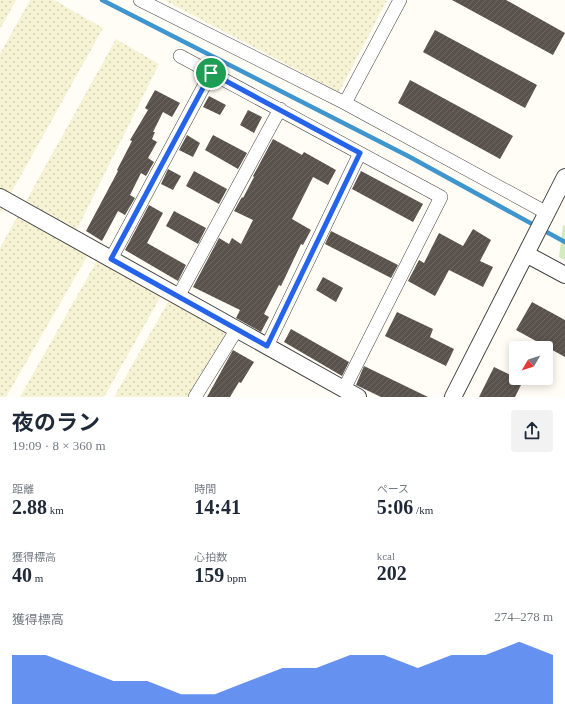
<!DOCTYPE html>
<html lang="ja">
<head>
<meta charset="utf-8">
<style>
  :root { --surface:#fff; --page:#f2f2f3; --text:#1f2937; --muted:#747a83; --accent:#2563eb }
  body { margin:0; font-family:"Times New Roman","Noto Sans JP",serif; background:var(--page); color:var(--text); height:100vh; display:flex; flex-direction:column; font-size:15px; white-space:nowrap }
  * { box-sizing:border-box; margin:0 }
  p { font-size:13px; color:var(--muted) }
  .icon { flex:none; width:22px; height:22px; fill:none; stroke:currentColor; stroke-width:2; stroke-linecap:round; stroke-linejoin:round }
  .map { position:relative; height:397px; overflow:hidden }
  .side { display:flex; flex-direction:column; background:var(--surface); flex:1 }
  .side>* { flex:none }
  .needle { width:26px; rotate:231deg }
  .fabs { position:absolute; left:509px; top:341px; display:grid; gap:8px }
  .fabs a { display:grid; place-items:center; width:44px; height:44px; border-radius:4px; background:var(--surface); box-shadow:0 2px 10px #0003; font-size:20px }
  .pin { position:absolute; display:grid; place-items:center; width:34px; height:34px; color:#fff; margin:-17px; border:2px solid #fff; border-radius:50%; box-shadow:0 1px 4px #0007 }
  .round { display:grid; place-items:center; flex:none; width:42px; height:42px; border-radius:4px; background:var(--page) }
  .overview { display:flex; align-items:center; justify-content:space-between; height:68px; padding:0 12px }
  h1 { font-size:22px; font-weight:700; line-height:30px }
  .stats { display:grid; grid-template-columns:repeat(3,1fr); gap:6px; height:68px; padding:4px 12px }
  .stats div { display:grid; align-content:center }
  .stats b { font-size:20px; font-weight:700 }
  .stats small { font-size:11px; font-weight:400 }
  .stats p { font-size:11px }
  .chart { height:112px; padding:8px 12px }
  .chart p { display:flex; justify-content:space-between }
  .chart svg { width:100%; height:72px; margin-top:4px; fill:var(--accent); opacity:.7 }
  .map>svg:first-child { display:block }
</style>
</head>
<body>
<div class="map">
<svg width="565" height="397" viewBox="0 0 565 397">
  <defs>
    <pattern id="farmland-dots" width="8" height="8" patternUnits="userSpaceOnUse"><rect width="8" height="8" fill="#f6f3d4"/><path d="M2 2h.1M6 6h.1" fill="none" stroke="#d2cfb5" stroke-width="1.8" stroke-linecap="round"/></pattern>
    <pattern id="building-hatch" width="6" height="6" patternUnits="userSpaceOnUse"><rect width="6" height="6" fill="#5a524d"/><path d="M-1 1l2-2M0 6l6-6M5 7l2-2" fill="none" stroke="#6d6662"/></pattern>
  </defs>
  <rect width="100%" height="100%" fill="#fffdf5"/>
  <path fill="url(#farmland-dots)" d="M0,0H16L0,29Z
    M30,0H54L103,28L0,213V54Z
    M164,0H387L339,92Z
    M116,39L159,64L73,237L92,248L6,397H1L0,396V248Z
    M103,250L166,287L104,397H20Z
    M175,290L238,326L198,397H114Z"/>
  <path fill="#d5ebbd" d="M563,225L565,226V260L559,257Z"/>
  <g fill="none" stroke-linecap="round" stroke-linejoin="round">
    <path stroke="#3f96cf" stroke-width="4.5" d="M102,0L408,156L565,242"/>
  </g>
  <path fill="url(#building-hatch)" d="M452,0H506L565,33L553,55Z
    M435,30L537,85L525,108L423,52Z
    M410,80L513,136L500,159L398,103Z
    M155,90L180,103L172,117L163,112L153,132H155L152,139L157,142L148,158L154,162L146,176L141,173L130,195L135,198L125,215L118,211L102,241L86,231L118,171L117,170L132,141L130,140L148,110L145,108Z
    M209,96L226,105L220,115L203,107Z
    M248,110L262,117L254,133L240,125Z
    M187,135L200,143L193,157L179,150Z
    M213,135L247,153L238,169L205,150Z
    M273,139L302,155L304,152L336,170L328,185L313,177L292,219L311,230L303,245L301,244L281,286L279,285L264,314L269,317L261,332L236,318L240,310L193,287L219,238L229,244L232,238L241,244L253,220L234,211L242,197L243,198L254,177L253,176Z
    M168,169L181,176L173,190L161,184Z
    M194,171L227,189L219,204L186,186Z
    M361,171L423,204L413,222L352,189Z
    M149,205L163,213L147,243L186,265L178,281L125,250Z
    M174,211L206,228L198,244L166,226Z
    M473,229L491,240L480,261L493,267L483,287L449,270L435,296L408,281L419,260L424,263L439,233L463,246Z
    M331,231L398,265L391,278L325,244Z
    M323,277L343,288L336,302L316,290Z
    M532,302L565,320V357L516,330Z
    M397,312L433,329L430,337L454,349L446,366L385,336Z
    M291,329L349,362L342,376L284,342Z
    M233,350L254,362L241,383L239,382L230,397H207Z
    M364,366L428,397H381L356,385Z
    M494,367L523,381L515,397H479Z"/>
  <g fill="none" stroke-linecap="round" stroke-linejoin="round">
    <defs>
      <path id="minor" d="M140,0L345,103L547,213
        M180,56L441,197L344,389
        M345,103L400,0
        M111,259L211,73
        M178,297L280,109
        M267,346L360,153
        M195,397L237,329"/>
      <path id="tertiary" d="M0,197L358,397
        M526,254L565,275
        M453,397L565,177"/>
    </defs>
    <use href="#minor" stroke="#444" stroke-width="14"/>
    <use href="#tertiary" stroke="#444" stroke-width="18"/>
    <use href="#minor" stroke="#fff" stroke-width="13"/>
    <use href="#tertiary" stroke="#fff" stroke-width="16"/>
  </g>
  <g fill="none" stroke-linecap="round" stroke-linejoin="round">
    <defs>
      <path id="route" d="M211,73L360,153L267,346L111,259Z"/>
    </defs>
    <use href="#route" stroke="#fff" stroke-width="8"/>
    <use href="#route" stroke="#2563eb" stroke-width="5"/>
  </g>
</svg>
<div class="fabs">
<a><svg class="needle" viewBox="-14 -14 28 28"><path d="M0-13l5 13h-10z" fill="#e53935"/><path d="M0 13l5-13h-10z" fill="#747a83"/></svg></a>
</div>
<div class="pin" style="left:211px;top:73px;background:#1e9e55"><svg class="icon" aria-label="arrive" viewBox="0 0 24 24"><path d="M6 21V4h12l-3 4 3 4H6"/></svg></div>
</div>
<section class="side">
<div class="overview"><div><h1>夜のラン</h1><p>19:09 · 8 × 360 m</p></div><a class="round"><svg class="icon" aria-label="share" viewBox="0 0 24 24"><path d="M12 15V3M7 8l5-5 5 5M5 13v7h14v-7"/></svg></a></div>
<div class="stats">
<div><p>距離</p><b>2.88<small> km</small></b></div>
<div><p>時間</p><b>14:41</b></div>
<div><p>ペース</p><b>5:06<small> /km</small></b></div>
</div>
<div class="stats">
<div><p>獲得標高</p><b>40<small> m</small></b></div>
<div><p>心拍数</p><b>159<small> bpm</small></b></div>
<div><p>kcal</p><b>202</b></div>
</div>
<div class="chart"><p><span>獲得標高</span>274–278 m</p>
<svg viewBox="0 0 160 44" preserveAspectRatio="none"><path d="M0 44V14L10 14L20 22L30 30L40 30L50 38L60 38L70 30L80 22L90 22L100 14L110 14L120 22L130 14L140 14L150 6L160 14V44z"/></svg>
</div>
</section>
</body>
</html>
